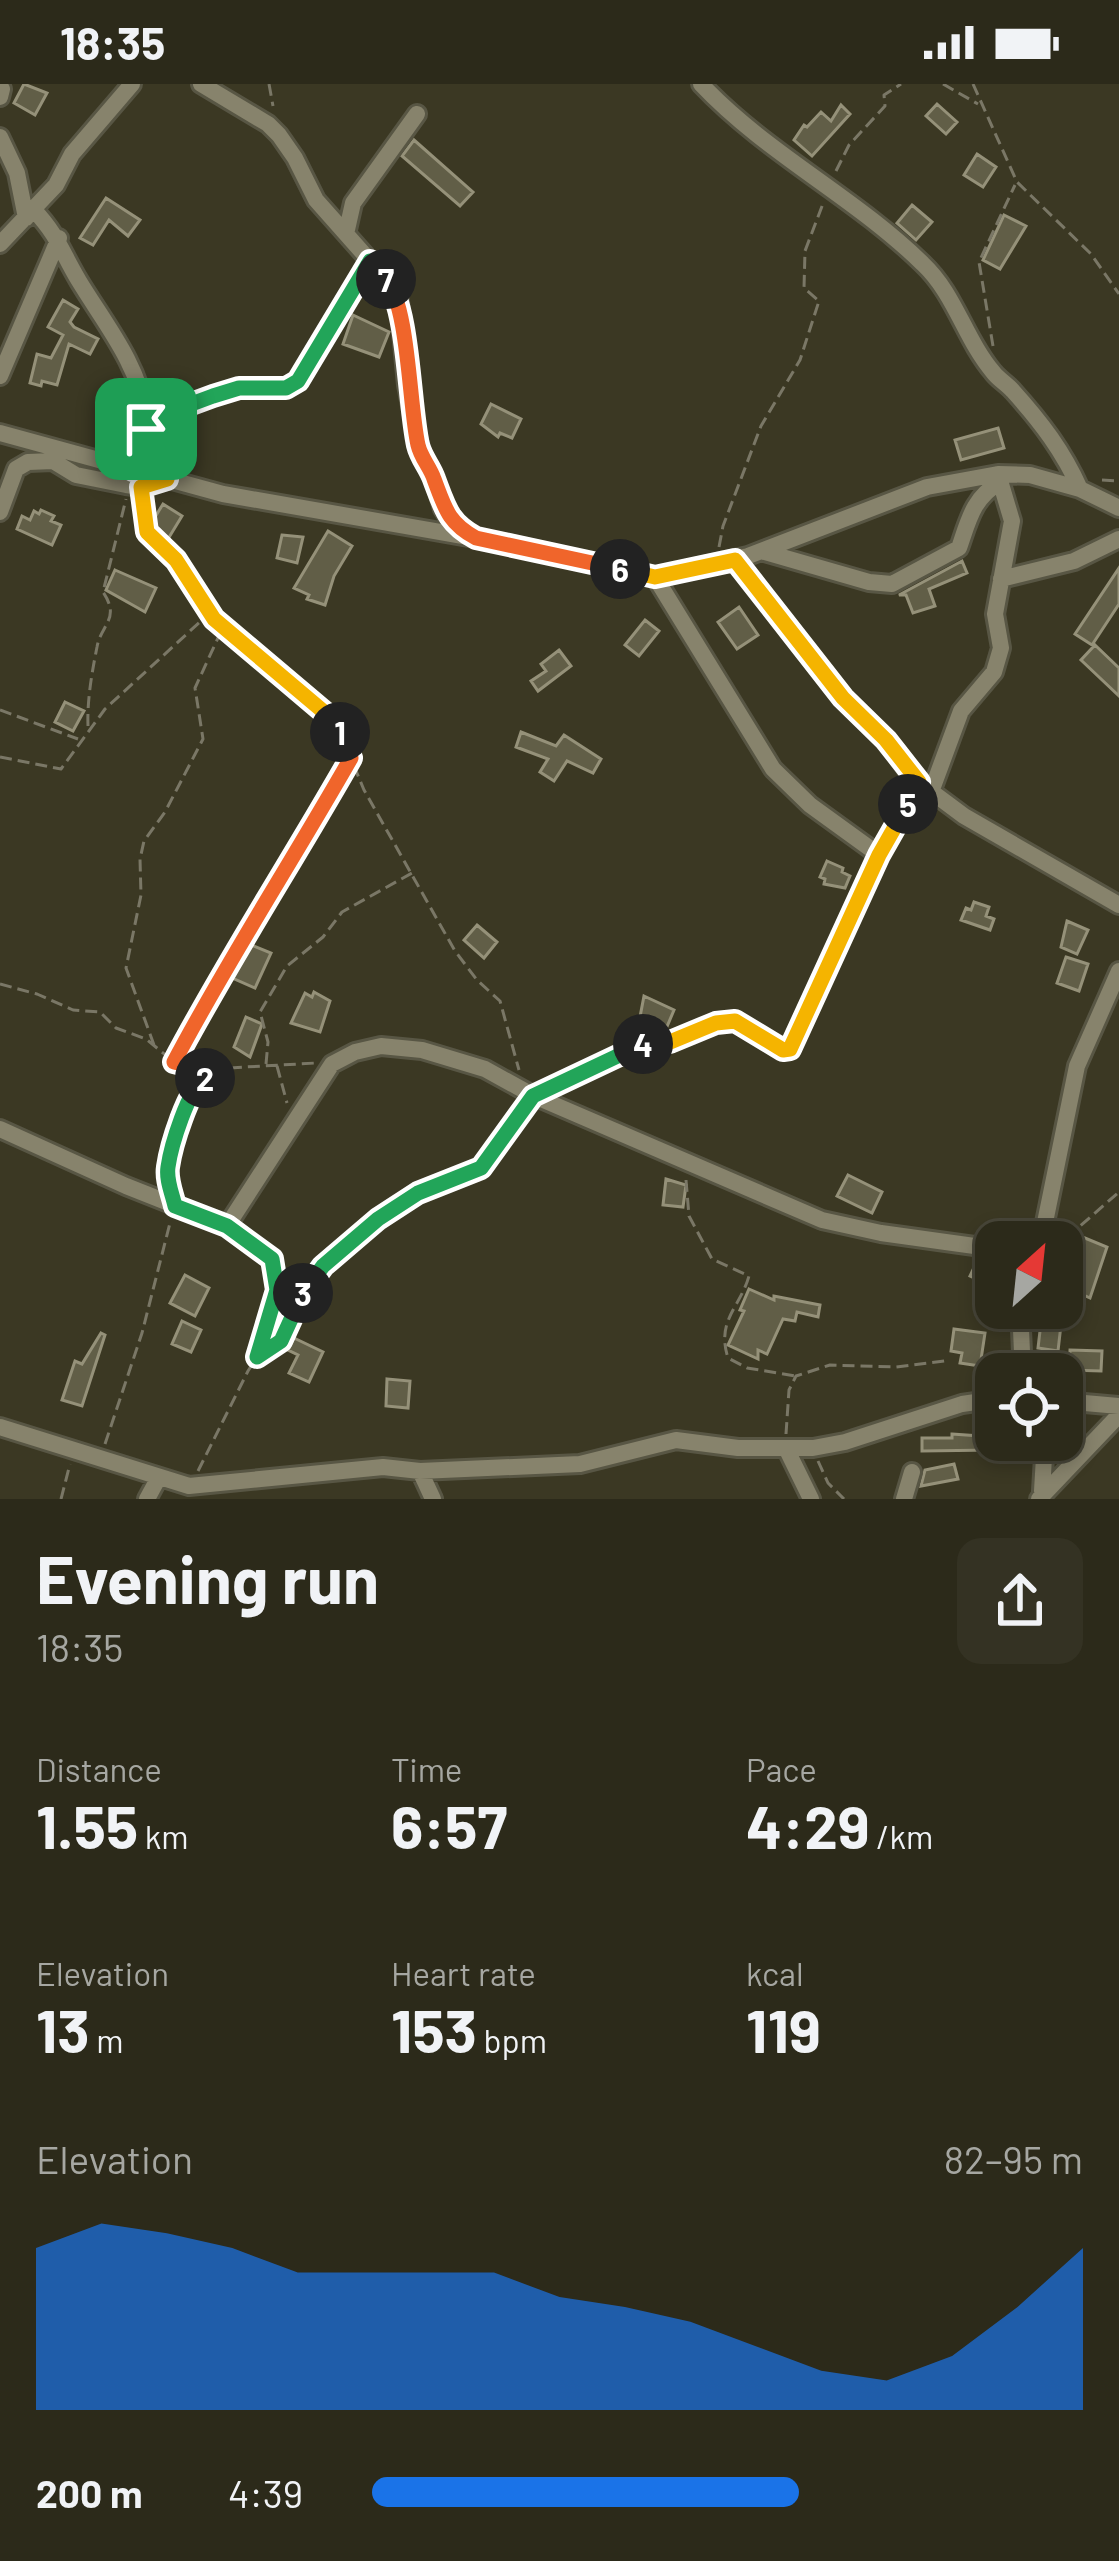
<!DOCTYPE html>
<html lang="en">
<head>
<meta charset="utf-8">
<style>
  :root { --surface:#2c2a1a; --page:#343223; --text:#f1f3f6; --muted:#a6a7a2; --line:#484639; --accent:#1a73e8 }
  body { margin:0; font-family:Barlow,sans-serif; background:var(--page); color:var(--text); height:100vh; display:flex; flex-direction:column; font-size:45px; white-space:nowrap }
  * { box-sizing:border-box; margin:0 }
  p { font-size:39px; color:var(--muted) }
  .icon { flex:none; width:66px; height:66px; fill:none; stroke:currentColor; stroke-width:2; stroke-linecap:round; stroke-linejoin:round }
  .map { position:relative; height:1415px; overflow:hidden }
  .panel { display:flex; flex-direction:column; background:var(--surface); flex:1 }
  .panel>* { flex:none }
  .needle { width:78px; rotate:27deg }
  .tools { position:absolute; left:975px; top:1137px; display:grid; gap:24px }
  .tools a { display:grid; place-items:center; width:108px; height:108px; border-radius:24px; background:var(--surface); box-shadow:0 6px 18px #0003,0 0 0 3px var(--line); font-size:60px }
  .pin { position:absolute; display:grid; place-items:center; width:102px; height:102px; color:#fff; margin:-51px; border-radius:24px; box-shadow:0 6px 18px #0006 }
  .km { position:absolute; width:60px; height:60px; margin:-30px; border-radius:50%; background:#222; color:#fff; font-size:33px; line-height:60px; text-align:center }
  .round { display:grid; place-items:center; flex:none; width:126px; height:126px; border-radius:24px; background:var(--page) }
  .overview { display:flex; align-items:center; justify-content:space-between; height:204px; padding:0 36px }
  h1 { font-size:66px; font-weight:700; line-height:90px }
  .stats { display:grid; grid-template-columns:repeat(3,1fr); gap:18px; height:204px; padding:12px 36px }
  .stats div { display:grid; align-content:center }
  .stats b { font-size:60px; font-weight:700 }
  .stats small { font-size:33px; font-weight:400 }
  .stats p { font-size:33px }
  .chart { height:336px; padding:24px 36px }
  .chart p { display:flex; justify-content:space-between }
  .chart svg { width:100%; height:216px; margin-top:12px; fill:var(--accent); opacity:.7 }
  ul { padding:0 36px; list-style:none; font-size:39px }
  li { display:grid; grid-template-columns:192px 144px 1fr; align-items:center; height:90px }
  li i { height:30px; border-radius:15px; background:var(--accent) }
  .status { display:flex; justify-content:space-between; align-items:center; height:84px; padding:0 60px; background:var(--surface); direction:ltr }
  .status svg { height:33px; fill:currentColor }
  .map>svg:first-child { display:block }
</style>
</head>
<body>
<div class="status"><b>18:35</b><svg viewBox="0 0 49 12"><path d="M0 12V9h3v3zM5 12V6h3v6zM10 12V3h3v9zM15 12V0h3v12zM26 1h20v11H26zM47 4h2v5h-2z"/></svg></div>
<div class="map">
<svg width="1119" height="1415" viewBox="0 0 1119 1415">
  <rect width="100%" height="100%" fill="#3b3823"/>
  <path fill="#615e47" stroke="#959179" stroke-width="3" d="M24,0L47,9L35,31L14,19Z
    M937,20L957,38L946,50L926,32Z
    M841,21L850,30L812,72L794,56L804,41L807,43L821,28L831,37Z
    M414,56L473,108L460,122L402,72Z
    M977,70L996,83L983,103L964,91Z
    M106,114L140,136L128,152L109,136L93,161L80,154Z
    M912,121L932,138L916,156L897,139Z
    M1004,131L1026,142L1000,185L983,176Z
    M63,216L78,225L70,238L74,243L98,255L90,270L69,260L57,301L42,297L41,302L30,299L37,270L51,274L63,251L48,243Z
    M353,231L389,248L379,273L343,260Z
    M491,320L521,335L512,354L500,349L498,353L481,340Z
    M998,344L1004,364L961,376L955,356Z
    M163,420L182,432L168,455L149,443Z
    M41,426L54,432L51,437L61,441L52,461L17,445L22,432L30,436L34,427L39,430Z
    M328,447L352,462L334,492L325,521L307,515L309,511L294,504Z
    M282,451L303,453L297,479L277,474Z
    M962,477L967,489L929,505L935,522L913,529L906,511H899Z
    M1119,484V520L1092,561L1075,550Z
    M115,486L156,504L145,528L106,506Z
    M739,523L758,551L737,565L718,538Z
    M645,536L659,547L639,572L625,561Z
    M1095,561L1119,584V612L1081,576Z
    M559,566L571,582L538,607L531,597L546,587L541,580Z
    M65,618L84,627L73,647L55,638Z
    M521,648L556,662L564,651L601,675L593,689L567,677L554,697L540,688L548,675L516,663Z
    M827,777L843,784L842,788L850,792L845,804L824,800L825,795L820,793Z
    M974,818L989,823L986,832L994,835L990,846L961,836L966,824L971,826Z
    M1067,837L1088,846L1077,870L1061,863Z
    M477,841L497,858L484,874L464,856Z
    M246,859L271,869L255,904L230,893Z
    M1066,873L1088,880L1079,907L1057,899Z
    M314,908L330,917L320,948L291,939L305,909L312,913Z
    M644,912L674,926L666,945L640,933Z
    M246,933L262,940L250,973L234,963Z
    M848,1091L882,1108L872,1129L837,1112Z
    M666,1095L686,1101L683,1123L663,1121Z
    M1080,1152L1107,1163L1090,1214L1079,1209L1072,1222L1062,1217L1066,1203L1062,1201Z
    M978,1175L996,1180V1204L970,1192Z
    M185,1191L209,1204L195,1232L170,1219Z
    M749,1205L774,1216V1212L820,1221L818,1233L797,1228L795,1237L783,1235L767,1270L758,1266V1275L728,1261L744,1227L740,1226Z
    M1042,1230L1062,1232L1058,1267L1038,1264Z
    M182,1237L201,1246L191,1268L172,1260Z
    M954,1245L985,1249L980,1282L960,1279L962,1269L951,1267Z
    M101,1249L105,1251L82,1322L62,1316L75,1277L82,1280Z
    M294,1254L323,1268L309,1298L289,1289L298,1271L288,1266Z
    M1070,1266L1102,1267L1101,1287L1069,1286Z
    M387,1295L410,1297L408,1324L386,1322Z
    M952,1350L994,1353L993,1366L922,1367V1354H952Z
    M954,1380L958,1395L921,1402L925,1386Z"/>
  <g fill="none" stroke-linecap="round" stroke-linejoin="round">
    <defs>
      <path id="minor" d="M201,0L268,40L279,51L295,74L316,116L394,204L399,217L407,301L420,368L434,393L443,425L455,443L467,450
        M701,0C767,70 855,113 923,180C955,210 965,255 993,288C998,295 1007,300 1013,307C1041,338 1063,367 1080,405
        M0,13L2,5
        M0,53L17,89L26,134
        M34,126C59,153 61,167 79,197C105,240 138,279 146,331C149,348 138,369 133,385
        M346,150L353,119L417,30
        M0,160L56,101L72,70L132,0
        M0,292L59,154
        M0,349L223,410L503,459L655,493L748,472L927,403L998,390L1030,391L1080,405L1119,424
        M0,428L16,385L28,378L53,377L76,391L126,401L141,403L165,396
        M761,467L869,498L892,500L959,464C969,435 973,414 1000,398
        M735,476L843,614L886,656L913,694L964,732L1119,821
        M655,493L773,685L810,721L879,771
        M1001,495L1074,477L1119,455
        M931,708L961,627L994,588L1001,564L995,530L1012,437L998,390
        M0,1045L126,1102L227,1142L332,980L355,968L381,962L422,966L485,985L534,1012L822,1136L881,1149L996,1165
        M1041,1158L1077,982L1119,887
        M1020,1224L1023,1290
        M1062,1317L1119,1322
        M0,1343L189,1402L383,1383L420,1387L580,1380L676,1356L738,1364H813L845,1358L962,1320L996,1315
        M786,1364L811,1415
        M420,1387L433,1415
        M1042,1407L1045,1356
        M147,1415L159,1393
        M904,1415L912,1388
        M1039,1415L1119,1331"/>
    </defs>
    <use href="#minor" stroke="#585644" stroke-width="22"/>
    <path stroke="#7a7766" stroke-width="3" stroke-dasharray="12 6" stroke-linecap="butt" d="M269,0L273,22
      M943,0L978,20
      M973,0L1017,98L1091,170L1119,210
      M836,87L849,61L885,22L884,11L901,0
      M993,262L979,178L1015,101
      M161,335H171L186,323L239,304H286L298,297L363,189
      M1102,396L1119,397
      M142,418L147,449L176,476L213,534
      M719,463L723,442L761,342L800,276L819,217L804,204L805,167L824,117
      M0,626L78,655
      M88,642C87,616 92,588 97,563C101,540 121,535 103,508L126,415
      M0,673L61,685L105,625L202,536L214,535L324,628L339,646L364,706L455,867L477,896L500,917L519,986
      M886,758L911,714
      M0,900L37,910L73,926L100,928L116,944L146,955L174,978L213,988
      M154,961L126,884L141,811L140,775L144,757L165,728L203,655L195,604L223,543
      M174,978C229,874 293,776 351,674
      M266,980L268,958L260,928L287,882L323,853L342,828L412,789
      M277,982L287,1019
      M556,1002L647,958H670L726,937H735L783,966L790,965L874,783
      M686,1096L689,1132L712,1175L749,1192C740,1224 716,1236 728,1274L747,1284L796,1292
      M170,1101V1072L187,1016L196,999L228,984L316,979
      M239,1150C249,1157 265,1163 270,1174C286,1203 266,1243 258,1271
      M1062,1172L1079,1143L1119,1108
      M786,1350L789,1306L796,1292L830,1281L896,1283L945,1277
      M105,1360L142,1249L170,1139
      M818,1377L828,1399L844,1415
      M198,1387L248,1287L257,1273L281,1257L292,1230L323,1182L378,1135L418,1109L481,1084L525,1024
      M61,1415L70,1380"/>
    <use href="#minor" stroke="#87836c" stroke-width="16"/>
  </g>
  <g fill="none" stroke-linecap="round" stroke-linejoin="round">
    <defs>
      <path id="split-1" d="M146,345L133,386L167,395L141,403L147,448L176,476L214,535L324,628L340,648"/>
      <path id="split-2" d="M205,994L215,988L174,978C229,874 293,776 351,674L340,648"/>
      <path id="split-3" d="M205,994C188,1005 171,1062 168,1083C166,1096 172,1109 175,1122L227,1142L272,1175L277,1206L257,1273L281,1257L303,1209"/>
      <path id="split-4" d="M303,1209L323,1182L378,1135L418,1109L481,1084L533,1012L643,960"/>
      <path id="split-5" d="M643,960L670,958L716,939L735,937L783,966L790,965L879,771L908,720"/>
      <path id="split-6" d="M620,485L655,493L735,476L843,614L886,656L919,698L908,720"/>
      <path id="split-7" d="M386,195C409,223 409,321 418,361C421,374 430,383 434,395C445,424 448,439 476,454L620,485"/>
      <path id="split-8" d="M146,345L155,336L171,335L186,322L213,312L239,304H286L298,297L370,177L386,195"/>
    </defs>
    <use href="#split-1" stroke="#fff" stroke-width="24"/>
    <use href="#split-2" stroke="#fff" stroke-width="24"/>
    <use href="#split-3" stroke="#fff" stroke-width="24"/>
    <use href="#split-4" stroke="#fff" stroke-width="24"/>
    <use href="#split-5" stroke="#fff" stroke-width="24"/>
    <use href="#split-6" stroke="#fff" stroke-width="24"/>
    <use href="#split-7" stroke="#fff" stroke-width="24"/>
    <use href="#split-8" stroke="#fff" stroke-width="24"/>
    <use href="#split-1" stroke="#f5b400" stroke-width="15"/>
    <use href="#split-2" stroke="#f0652b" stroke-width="15"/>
    <use href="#split-3" stroke="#22a559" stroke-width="15"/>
    <use href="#split-4" stroke="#22a559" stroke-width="15"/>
    <use href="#split-5" stroke="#f5b400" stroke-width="15"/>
    <use href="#split-6" stroke="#f5b400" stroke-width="15"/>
    <use href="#split-7" stroke="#f0652b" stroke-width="15"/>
    <use href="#split-8" stroke="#22a559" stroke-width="15"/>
  </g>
</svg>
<div class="tools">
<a><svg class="needle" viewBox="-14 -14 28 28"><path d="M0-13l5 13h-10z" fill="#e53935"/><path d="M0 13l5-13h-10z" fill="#a6a7a2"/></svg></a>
<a><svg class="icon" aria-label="locate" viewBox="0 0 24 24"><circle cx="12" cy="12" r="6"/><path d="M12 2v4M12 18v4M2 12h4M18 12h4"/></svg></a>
</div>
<div class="pin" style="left:146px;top:345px;background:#1e9e55"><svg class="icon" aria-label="arrive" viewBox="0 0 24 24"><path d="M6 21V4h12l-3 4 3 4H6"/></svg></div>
<b class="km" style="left:340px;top:648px">1</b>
<b class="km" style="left:205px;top:994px">2</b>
<b class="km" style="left:303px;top:1209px">3</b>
<b class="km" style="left:643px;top:960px">4</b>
<b class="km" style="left:908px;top:720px">5</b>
<b class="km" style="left:620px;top:485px">6</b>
<b class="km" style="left:386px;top:195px">7</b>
</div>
<section class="panel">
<div class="overview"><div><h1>Evening run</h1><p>18:35</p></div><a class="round"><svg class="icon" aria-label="share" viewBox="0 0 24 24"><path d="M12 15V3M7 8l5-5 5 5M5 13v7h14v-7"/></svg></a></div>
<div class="stats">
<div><p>Distance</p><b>1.55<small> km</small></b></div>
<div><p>Time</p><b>6:57</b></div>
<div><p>Pace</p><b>4:29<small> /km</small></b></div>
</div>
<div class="stats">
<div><p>Elevation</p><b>13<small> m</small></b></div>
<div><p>Heart rate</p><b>153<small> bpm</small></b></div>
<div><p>kcal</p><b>119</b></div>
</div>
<div class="chart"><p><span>Elevation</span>82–95 m</p>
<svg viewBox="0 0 160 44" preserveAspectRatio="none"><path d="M0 44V11L10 6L20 8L30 11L40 16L50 16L60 16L70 16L80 21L90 23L100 26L110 31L120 36L130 38L140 33L150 23L160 11V44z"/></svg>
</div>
<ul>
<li><b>200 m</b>4:39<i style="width:60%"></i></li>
</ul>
</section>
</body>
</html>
